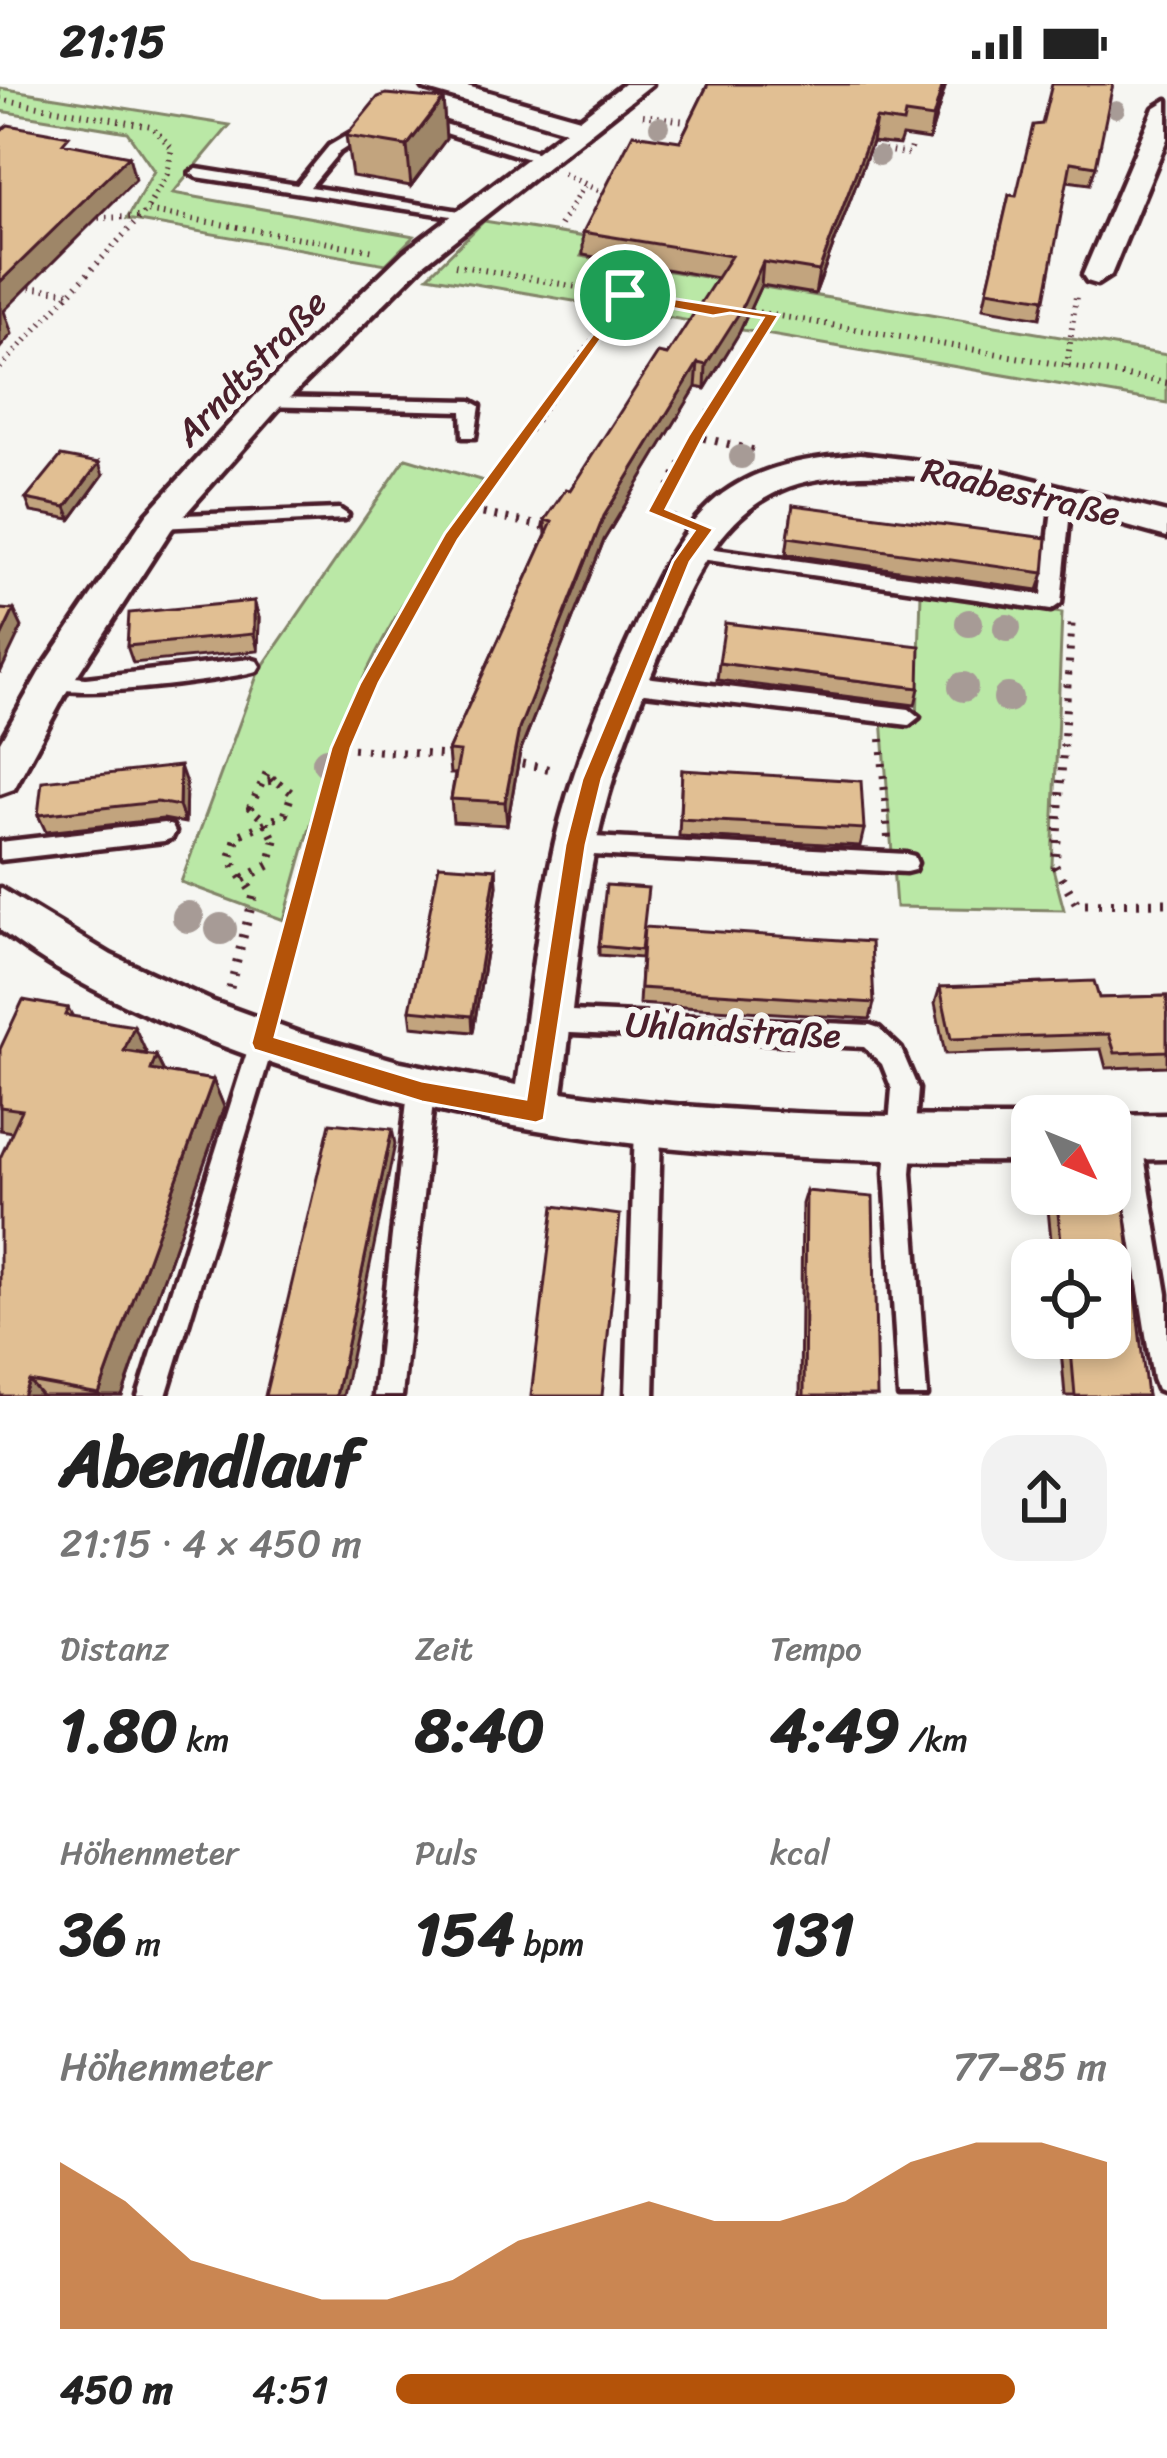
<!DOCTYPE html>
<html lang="de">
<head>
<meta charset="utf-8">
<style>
  :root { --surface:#fff; --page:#f2f2f2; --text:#222; --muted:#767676; --accent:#b45309 }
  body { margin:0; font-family:Sriracha,sans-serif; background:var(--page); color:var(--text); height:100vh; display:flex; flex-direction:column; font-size:45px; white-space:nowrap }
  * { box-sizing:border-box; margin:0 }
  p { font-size:39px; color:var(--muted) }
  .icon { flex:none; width:66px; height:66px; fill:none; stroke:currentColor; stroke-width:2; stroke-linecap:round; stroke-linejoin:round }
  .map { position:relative; height:1312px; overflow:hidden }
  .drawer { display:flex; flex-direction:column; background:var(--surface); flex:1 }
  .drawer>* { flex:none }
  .needle { width:78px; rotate:133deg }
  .buttons { position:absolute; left:1011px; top:1011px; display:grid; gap:24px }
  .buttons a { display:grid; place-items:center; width:120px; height:120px; border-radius:24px; background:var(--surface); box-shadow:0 6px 18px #0003; font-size:60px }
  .pin { position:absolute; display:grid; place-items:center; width:102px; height:102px; color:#fff; margin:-51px; border:6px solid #fff; border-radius:50%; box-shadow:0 3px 12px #0007 }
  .round { display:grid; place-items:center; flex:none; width:126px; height:126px; border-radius:36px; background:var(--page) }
  .summary { display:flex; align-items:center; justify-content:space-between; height:204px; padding:0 60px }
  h1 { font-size:66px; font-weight:800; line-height:90px }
  .metrics { display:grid; grid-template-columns:repeat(3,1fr); gap:18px; height:204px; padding:12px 60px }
  .metrics div { display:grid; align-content:center }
  .metrics b { font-size:60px; font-weight:800 }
  .metrics small { font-size:33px; font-weight:400 }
  .metrics p { font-size:33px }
  .chart { height:336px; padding:24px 60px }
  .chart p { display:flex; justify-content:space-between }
  .chart svg { width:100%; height:216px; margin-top:12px; fill:var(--accent); opacity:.7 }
  ul { padding:0 60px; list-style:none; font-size:39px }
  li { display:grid; grid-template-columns:192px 144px 1fr; align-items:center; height:90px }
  li i { height:30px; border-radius:15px; background:var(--accent) }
  .status { display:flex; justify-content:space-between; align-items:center; height:84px; padding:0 60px; background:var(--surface); direction:ltr }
  .status svg { height:33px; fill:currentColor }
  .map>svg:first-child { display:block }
</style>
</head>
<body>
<div class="status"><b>21:15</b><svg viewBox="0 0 49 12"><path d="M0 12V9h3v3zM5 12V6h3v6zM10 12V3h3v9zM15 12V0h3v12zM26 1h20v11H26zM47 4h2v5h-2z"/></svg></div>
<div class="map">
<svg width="1167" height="1312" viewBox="0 0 1167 1312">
  <rect width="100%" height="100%" fill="#f6f6f2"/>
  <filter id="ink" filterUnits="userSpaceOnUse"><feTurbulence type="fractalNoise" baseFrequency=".00833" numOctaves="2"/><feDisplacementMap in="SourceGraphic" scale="24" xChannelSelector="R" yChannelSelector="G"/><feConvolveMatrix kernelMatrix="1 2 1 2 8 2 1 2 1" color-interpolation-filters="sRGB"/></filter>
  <g filter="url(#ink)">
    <path fill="#bae8a6" stroke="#828468" stroke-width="3" d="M0,4L230,41L173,109L414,152L386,180L127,135L154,87L127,48L0,27Z
      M484,137L591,154L581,172L1167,271V319L428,192Z
      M406,374L484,397C423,482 363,577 330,677C313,730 299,783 284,836L181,798L258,589Z
      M921,509L1062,529L1052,781L1064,826L896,823L882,634L917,639Z"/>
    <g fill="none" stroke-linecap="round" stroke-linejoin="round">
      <defs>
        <path id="lane" d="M422,33L545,71L547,74L535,77L417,40V34Z
          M368,39L375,43L373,46L339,68L310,103L466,128L471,129V135L197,93L190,89L197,85L297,101L329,62Z
          M267,313L471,317L480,322L475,353H463L462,327L261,322V314Z
          M1062,410L1071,416L1061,519L1051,526L687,473L678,467L687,461L1042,511L1053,416Z
          M339,425L348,431L345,435L159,444L150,438L159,432Z
          M250,575L257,577L260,582L257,587C224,596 62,619 42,599L52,591L86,594Z
          M628,591L909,625L919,633L909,641L628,607L618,599Z
          M164,739L172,742L175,748L172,754L164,757L0,776V758Z
          M575,752L906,770L914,772L917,779L914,786L906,788L575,770L567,767L564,761L567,755Z
          M550,926L870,941L879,944L901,965L918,1005L911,1089L927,1312H899L885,1089L892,1005L882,980L864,963L550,948L541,945L538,937L541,929Z
          M262,948L271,951L274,959L166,1312H138L250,959L253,951Z
          M421,996L430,1000L434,1008L402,1312H374L408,1008L412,1000Z
          M648,1032L657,1036L661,1044L654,1312H626L635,1044L639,1036Z
          M1128,1042L1137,1045L1141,1054L1167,1210V1309L1157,1305L1153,1295L1115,1054L1119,1045Z"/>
        <path id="street" d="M421,0H460L580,34L624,0H652L424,180L278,325L171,446L67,607L14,705L0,710V658L39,589L147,430L256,311L404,168L565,46L424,5Z
          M1167,16V55L1111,191L1097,200L1087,197L1083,191L1154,24Z
          M861,370L994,386L1167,429V453C1056,424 935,376 819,395C732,408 696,485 665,558C637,622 612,687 597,756C579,839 574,924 562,1008C718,1031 875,1033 1032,1033V1077C752,1079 490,1063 226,963C147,933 67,898 0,846V804L111,871L214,918L299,949L401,978L517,1001C529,920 537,838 555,758C572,684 602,614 634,545C654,500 677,448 716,415C757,381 810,374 861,370Z
          M1167,1031V1075L1110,1076L1109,1032Z"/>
      </defs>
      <use href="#lane" stroke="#4a1f2b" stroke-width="9"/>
      <use href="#street" stroke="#4a1f2b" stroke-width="9"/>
      <path stroke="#4a1f2b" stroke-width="6" stroke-dasharray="1.5 6" stroke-linecap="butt" d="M0,15L151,42L172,64L167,90L146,127L375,167
        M643,31L699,39
        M862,63L909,70L912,59
        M563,90L609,111
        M91,134L141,133
        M560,141L584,102
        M455,181L706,226
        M0,200L70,208
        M744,226L1167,299
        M1067,282L1076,212
        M0,284L146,127
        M539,331L625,211
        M709,331L771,232"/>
      <path stroke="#4a1f2b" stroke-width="8" stroke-dasharray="3 9" stroke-linecap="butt" d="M711,328L696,352L760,368
        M471,427L551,444
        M675,434L656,428L696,352
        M881,655L888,754
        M341,664L453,672
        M510,677L554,686
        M274,696L267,688L250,724L265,737L276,759
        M235,759L237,752L285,730L292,709L275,696L263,698
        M316,759C324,727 330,692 342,661C389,540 466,433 541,328
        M1057,759L1072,533"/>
      <path stroke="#4a1f2b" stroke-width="9" stroke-dasharray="3 10" stroke-linecap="butt" d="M1057,756L1055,782L1077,820L1167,819
        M243,795L269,781L275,756
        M230,904L254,811L230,775L236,756
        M272,922L316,756"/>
      <use href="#lane" fill="#f6f6f2" fill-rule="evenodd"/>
      <use href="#street" fill="#f6f6f2" fill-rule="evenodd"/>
    </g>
    <g fill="#a79b96">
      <circle cx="1116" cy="25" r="9"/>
      <circle cx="659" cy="42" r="10"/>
      <circle cx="879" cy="72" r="10"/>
      <circle cx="741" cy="373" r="12"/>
      <circle cx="969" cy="539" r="14"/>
      <circle cx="1007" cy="544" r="14"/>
      <circle cx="963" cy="603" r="15"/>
      <circle cx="1008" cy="614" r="15"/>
      <circle cx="327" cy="678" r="15"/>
      <circle cx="188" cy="833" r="16"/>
      <circle cx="221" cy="845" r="16"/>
    </g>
    <path fill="#c2a47e" stroke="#4a1f2b" stroke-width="3" d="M708,0H946L929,56L902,52L899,61L872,58L815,210L761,201L739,249L705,305L696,303L604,456L520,668L507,741L453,738L451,715L455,690H450L448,667L546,451L545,436L570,406L667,271L718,194L583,171V148L680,57Z
      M443,15L446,55L411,102L352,92L346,52Z
      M1042,40L1096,82L1090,100L1067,97L1040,234L983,224L1009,111L1016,112Z
      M103,391L71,435L31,428L26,415Z
      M793,421L1044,489L1038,506L786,470Z
      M254,517L259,534L258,567L133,579L127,562Z
      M719,579L919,604L915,621L717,596Z
      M682,686L864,745L860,762L679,752Z
      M186,699L185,739L163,735L46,748L38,731Z
      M496,785L497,802L473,948L412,942L410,926Z
      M644,843L874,919L870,935L639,920L643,849L641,874L599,871V862Z
      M940,903L1099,914L1167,912V982L1106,984L1101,965L945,970L935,919Z
      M68,924L73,933L147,971L156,972L164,988L213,996L224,1023L122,1312H0L12,1048L0,1046V965Z
      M806,1107L877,1312H800L802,1120Z
      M1050,1110H1110L1147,1312H1065L1060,1254H1110V1176H1053L1047,1115Z"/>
    <path fill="#9e8667" stroke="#4a1f2b" stroke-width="3" d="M943,0H946L929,56L933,34Z
      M443,15L446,55L411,102L407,62Z
      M876,35L872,58L815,210L819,187Z
      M129,72L135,96L4,227L12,250L0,264V198Z
      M763,178L761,201L739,249L705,305L706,281Z
      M698,279L696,303L604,456L520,668L507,741L505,718L519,645L604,432Z
      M99,379L103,391L71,435L66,423Z
      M254,517L259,534L258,567L254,550Z
      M14,526L22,543L0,589V555Z
      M180,682L186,699L185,739L179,722Z
      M496,785L497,802L473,948L472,932Z
      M134,942L147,970L124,967Z
      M156,972L169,999L151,986Z
      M213,996L224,1023L122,1312H100L99,1310Z
      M392,1045L395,1060L343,1312H336Z
      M29,1297L42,1312H23Z"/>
    <path fill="#e1bf93" stroke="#4a1f2b" stroke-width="3" d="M708,0H943L933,34L905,30L903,39L876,35L819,187L763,178L741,226L706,281L698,279L604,432L519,645L505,718L451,715L460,668L448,667L552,438L545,436L566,405L570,406L658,269L667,271L731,172L583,148L633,50L680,57Z
      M1052,0H1113L1096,82L1071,78L1045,215L987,206L1009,111L1016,112L1033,41L1042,40Z
      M386,10L443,15L407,62L346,52L378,13Z
      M8,41L69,52L63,59L129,72L0,198V47Z
      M61,372L99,379L66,423L26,415Z
      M793,421L1047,454L1044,489L788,453Z
      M254,517V550L127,562L129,529Z
      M0,525L14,526L0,555Z
      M725,539L920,562L919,604L719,579Z
      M180,682L179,722L157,718L38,731L42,697Z
      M682,686L861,697L864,745L680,735Z
      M439,781L496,785L472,932L410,926Z
      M606,801L648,804L641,866L599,862Z
      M644,843L871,858L874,919L640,904Z
      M1094,897L1099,914L1167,912V967L1115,969L1109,950L951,955L940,903Z
      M23,916L68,924L65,931L134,942L124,967L156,972L151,986L213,996L99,1310L29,1297L23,1312H0V1074L22,1026L0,1023V965Z
      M330,1039L392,1045L336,1312H265Z
      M806,1107L873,1113L877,1312H804Z
      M1110,1107L1123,1109L1147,1312H1075L1070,1254H1110V1176H1063L1056,1110H1110Z
      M554,1122L620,1131L602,1312H531Z"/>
  </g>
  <path fill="#b45309" stroke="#fff" stroke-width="3" fill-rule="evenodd" d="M625,207L779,231L704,352L666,425L714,445L690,478L602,695L586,761L544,1036L536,1039L422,1018L254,966L251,959L331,664L360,599L445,449ZM629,216L713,232L730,229L763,234L688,352L647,428L694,447L673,477L582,695L565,761L526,1015L422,997L275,953L351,664L379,599L458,456Z"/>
  <g text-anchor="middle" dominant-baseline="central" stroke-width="12" stroke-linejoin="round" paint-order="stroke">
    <g font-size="36" fill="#4a1f2b" stroke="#f6f6f2">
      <text transform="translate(251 284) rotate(-46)">Arndtstraße</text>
      <text transform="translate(1021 408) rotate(13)">Raabestraße</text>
      <text transform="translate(733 946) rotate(3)">Uhlandstraße</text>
    </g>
  </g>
</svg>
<div class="buttons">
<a><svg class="needle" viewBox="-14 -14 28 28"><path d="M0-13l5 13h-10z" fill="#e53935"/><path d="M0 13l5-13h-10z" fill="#767676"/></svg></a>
<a><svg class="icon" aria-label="locate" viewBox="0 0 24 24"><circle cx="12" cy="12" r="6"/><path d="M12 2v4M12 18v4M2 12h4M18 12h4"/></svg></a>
</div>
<div class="pin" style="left:625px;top:211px;background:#1e9e55"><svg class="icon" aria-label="arrive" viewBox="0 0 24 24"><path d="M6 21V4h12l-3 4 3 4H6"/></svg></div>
</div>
<section class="drawer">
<div class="summary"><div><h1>Abendlauf</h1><p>21:15 · 4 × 450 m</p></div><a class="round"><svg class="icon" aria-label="share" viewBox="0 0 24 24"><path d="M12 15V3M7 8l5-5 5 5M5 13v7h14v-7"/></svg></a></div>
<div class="metrics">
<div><p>Distanz</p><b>1.80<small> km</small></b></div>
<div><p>Zeit</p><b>8:40</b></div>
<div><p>Tempo</p><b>4:49<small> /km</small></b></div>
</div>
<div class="metrics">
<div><p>Höhenmeter</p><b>36<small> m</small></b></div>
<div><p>Puls</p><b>154<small> bpm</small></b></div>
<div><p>kcal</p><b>131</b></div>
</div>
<div class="chart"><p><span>Höhenmeter</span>77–85 m</p>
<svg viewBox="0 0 160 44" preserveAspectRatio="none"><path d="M0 44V10L10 18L20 30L30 34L40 38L50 38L60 34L70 26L80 22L90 18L100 22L110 22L120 18L130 10L140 6L150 6L160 10V44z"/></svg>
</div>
<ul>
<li><b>450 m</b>4:51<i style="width:87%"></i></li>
</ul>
</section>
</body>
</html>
